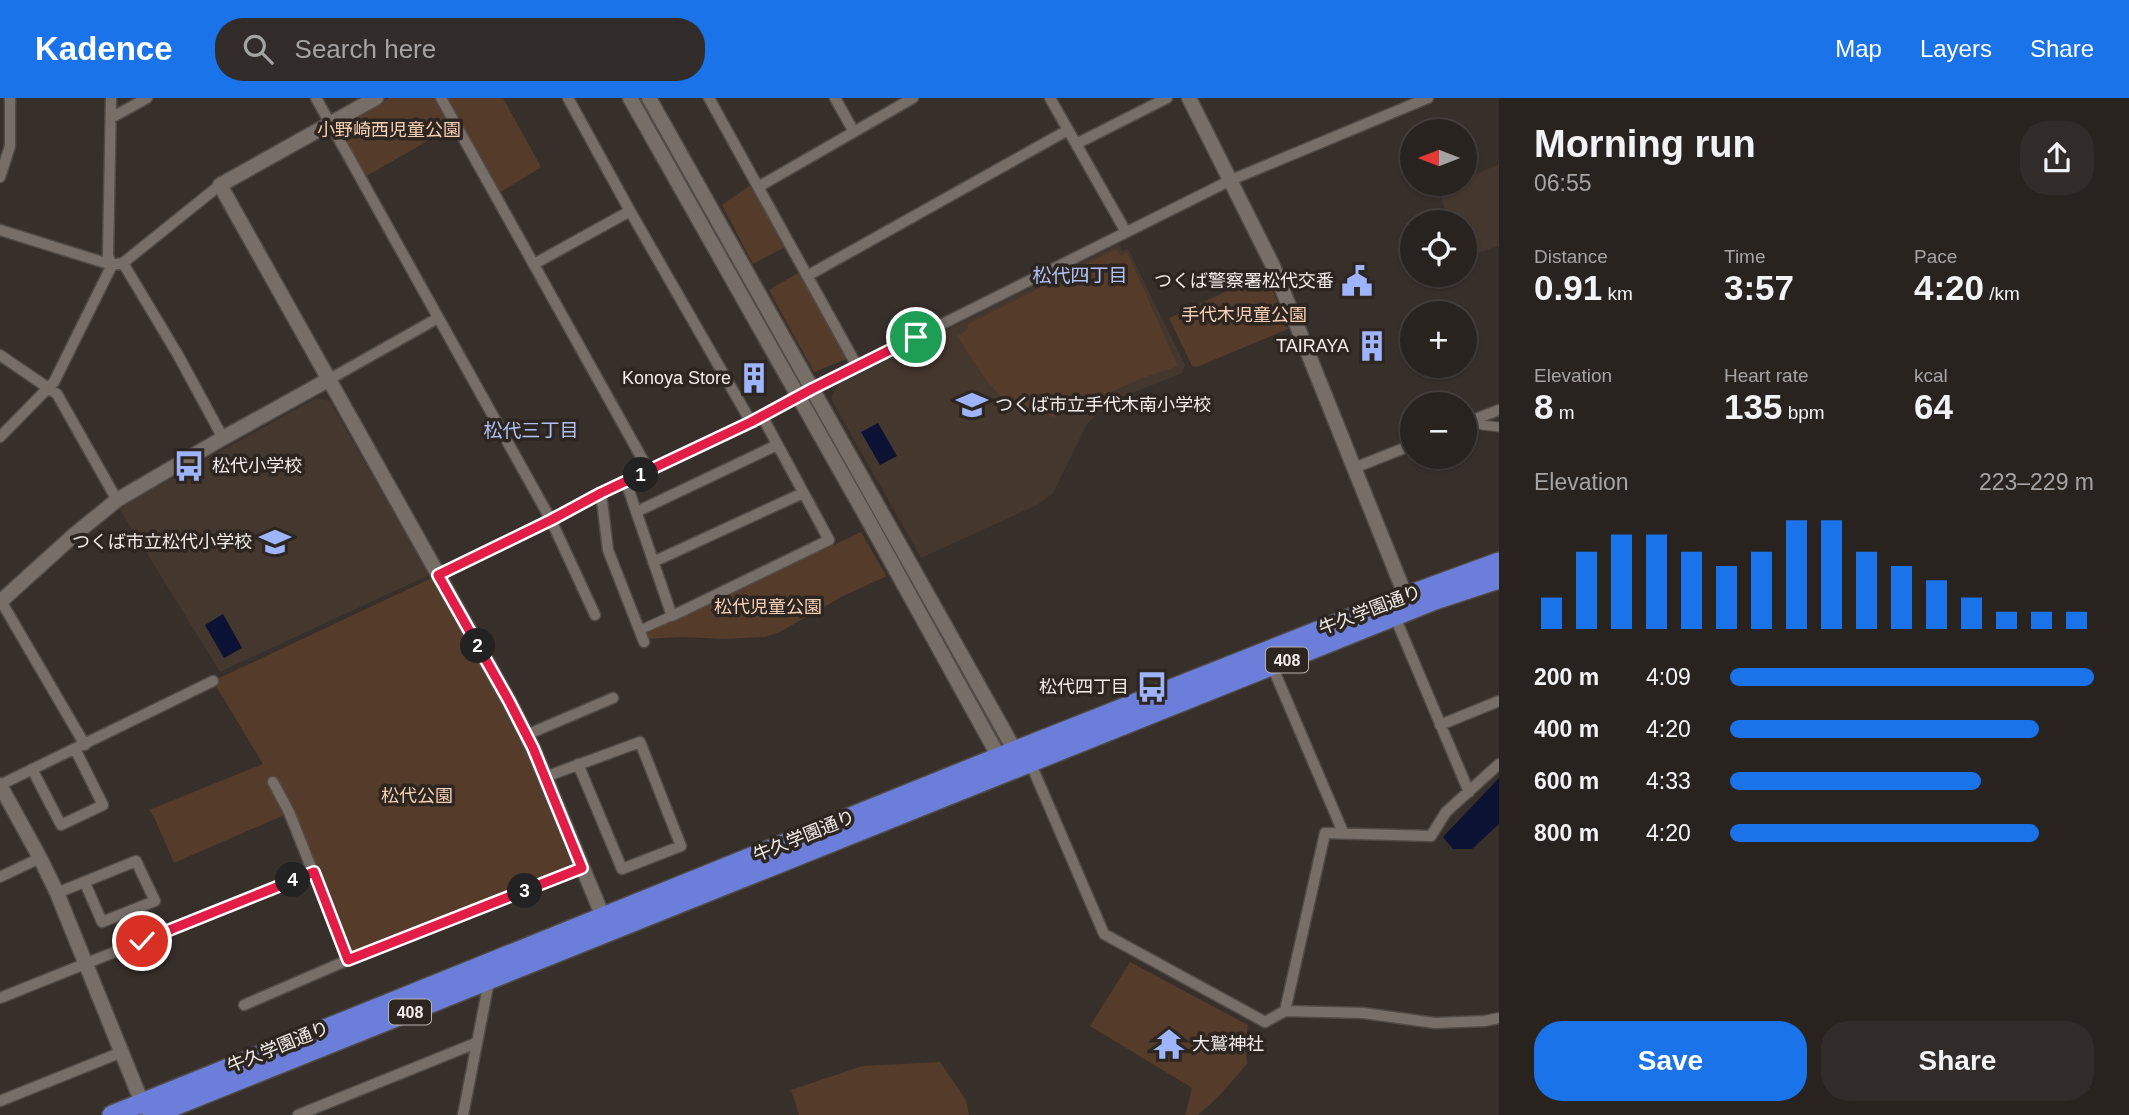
<!DOCTYPE html>
<html lang="en">
<head>
<meta charset="utf-8">
<style>
  :root { --surface:#292320; --page:#312b29; --text:#f1f3f6; --muted:#a5a4a5; --line:#45403e; --accent:#1a73e8 }
  body { margin:0; font-family:Arial,"Noto Sans JP",sans-serif; background:var(--page); color:var(--text); height:100vh; display:flex; flex-direction:column; font-size:26px; white-space:nowrap }
  * { box-sizing:border-box; margin:0 }
  p { font-size:23px; color:var(--muted) }
  .icon { flex:none; width:38px; height:38px; fill:none; stroke:currentColor; stroke-width:2; stroke-linecap:round; stroke-linejoin:round }
  .map { position:relative; flex:1; overflow:hidden }
  .panel { display:flex; flex-direction:column; background:var(--surface); width:630px }
  .panel>* { flex:none }
  .needle { width:46px; rotate:270deg }
  .buttons { position:absolute; left:1400px; top:21px; display:grid; gap:14px }
  .buttons a { display:grid; place-items:center; width:77px; height:77px; border-radius:50%; background:var(--surface); box-shadow:0 2px 5px #0004,0 0 0 2px var(--line); font-size:35px }
  .pin { position:absolute; display:grid; place-items:center; width:60px; height:60px; color:#fff; margin:-30px; border:4px solid #fff; border-radius:50%; box-shadow:0 2px 7px #0007 }
  .km { position:absolute; width:35px; height:35px; margin:-18px; border-radius:50%; background:#222; color:#fff; font-size:19px; line-height:35px; text-align:center }
  .round { display:grid; place-items:center; flex:none; width:74px; height:74px; border-radius:28px; background:var(--page) }
  .headline { display:flex; align-items:center; justify-content:space-between; height:119px; padding:0 35px }
  h1 { font-size:38px; font-weight:700; line-height:52px }
  .metrics { display:grid; grid-template-columns:repeat(3,1fr); gap:10px; height:119px; padding:7px 35px }
  .metrics div { display:grid; align-content:center }
  .metrics b { font-size:35px; font-weight:700 }
  .metrics small { font-size:19px; font-weight:400 }
  .metrics p { font-size:19px }
  .chart { height:196px; padding:14px 35px }
  .chart p { display:flex; justify-content:space-between }
  .chart svg { width:100%; height:126px; margin-top:7px; stroke:var(--accent); stroke-width:6 }
  .action { display:flex; gap:14px; margin-top:auto; padding:14px 35px }
  .action a { flex:1; height:80px; border-radius:28px; background:var(--accent); color:#fff; font-size:28px; font-weight:700; line-height:80px; text-align:center }
  .action a+a { background:var(--page); color:var(--text) }
  ul { padding:0 35px; list-style:none; font-size:23px }
  li { display:grid; grid-template-columns:112px 84px 1fr; align-items:center; height:52px }
  li i { height:18px; border-radius:9px; background:var(--accent) }
  header { display:flex; align-items:center; gap:42px; box-sizing:border-box; height:98px; padding:0 35px; background:var(--accent); color:#fff }
  header strong { font-size:33px }
  nav { display:flex; gap:38px; margin-inline-start:auto; font-size:24px }
  .search { width:490px; height:63px; background:var(--page); display:flex; align-items:center; gap:18px; box-sizing:border-box; padding:0 24px; border-radius:28px; color:var(--muted); font-size:26px }
  main { display:flex; flex:1; min-height:0 }
  .map>svg:first-child { display:block }
</style>
</head>
<body>
<header>
<strong>Kadence</strong>
<div class="search"><svg class="icon" aria-label="search" viewBox="0 0 24 24"><circle cx="10" cy="10" r="6"/><path d="M15 15l6 6"/></svg>Search here</div>
<nav><a>Map</a><a>Layers</a><a>Share</a></nav>
</header>
<main>
<div class="map">
<svg width="1499" height="1017" viewBox="0 0 1499 1017">
  <rect width="100%" height="100%" fill="#372f2a"/>
  <path fill="#44372e" d="M1499,66V148L1465,159V124H1450L1438,92L1452,86H1465V81Z
    M1119,146L1122,153L1128,151L1185,267L1183,275L1124,298L1102,312L1087,326L1053,395L1037,407L921,460L831,301L838,286Z
    M316,300L330,303L429,477L220,574L119,410Z"/>
  <path fill="#553b29" d="M389,0H436L452,29L365,79L341,33V28Z
    M445,0H503L541,69L498,96Z
    M752,86L787,148L753,166L722,107Z
    M1116,151L1121,158L1127,154L1178,268L1143,280L1054,319L1028,312L1001,299L985,281L957,238L968,231V226Z
    M801,173L849,260L814,274L769,192Z
    M1266,175L1288,231L1197,269L1192,268L1169,220Z
    M861,434L886,477L885,479L843,498L778,535L765,539L723,541L682,539L647,541L644,534L668,523L669,525Z
    M438,477L509,603L582,770L348,862L289,715L174,765L154,719L149,712L263,666L213,583Z
    M1130,864L1248,927L1245,946L1247,966L1219,998L1198,1017H1185L1192,990L1090,928Z
    M940,964L966,1002L969,1017H799L791,992L862,968Z"/>
  <path fill="#0c1233" d="M878,325L897,358L880,367L861,334Z
    M223,516L242,550L224,560L205,527Z
    M1499,680V726L1472,751H1453L1443,739Z"/>
  <g fill="none" stroke-linecap="round" stroke-linejoin="round">
    <defs>
      <path id="pedestrian" d="M1478,320L1482,327L1499,329
        M640,532L671,518"/>
      <path id="minor" d="M316,0L551,422L595,517
        M441,0L649,373
        M568,0L630,113L751,324
        M709,0L857,268
        M835,0L854,34
        M1050,0L1126,134
        M111,20L147,0
        M1076,46L1167,0
        M0,79L10,48V0
        M758,89L913,0
        M0,132L112,167L123,165L220,87
        M123,165L178,257L223,340
        M534,166L630,113
        M807,178L1068,32
        M0,257L57,296L117,402
        M328,282L438,220
        M1465,325L1499,312
        M0,339L54,284L112,167L108,158L111,0
        M1354,370L1412,347
        M626,384L672,518L829,442L762,318
        M601,395L608,452L644,544
        M636,414L777,347
        M653,464L803,395
        M438,477L551,422L601,395L751,324L812,291L1231,82L1428,0
        M1,503L85,647
        M1395,519L1469,694
        M1272,568L1343,734
        M1440,627L1499,603
        M526,637L613,600
        M1030,664L1104,836L1265,924L1285,913L1363,915L1435,925L1485,923L1499,920
        M32,671L61,727L103,707L75,651
        M545,679L640,644L681,748L622,771L578,666
        M273,684L289,714L348,862L582,770
        M0,687L213,583
        M0,779L40,760
        M57,795L136,763L155,803L102,824L85,785
        M0,900L314,774
        M244,907L348,862
        M1285,913L1325,735L1431,738L1446,714L1499,666
        M0,1003L122,954
        M298,1017L476,945
        M463,1017L489,883"/>
      <path id="tertiary" d="M376,0L220,87L509,603L533,650L606,826
        M630,0L871,427L999,659L1006,666
        M649,0L1004,633L1015,653L1013,662
        M1189,0L1273,168L1408,504
        M0,504L74,437L117,402L223,340L328,282
        M0,687L40,760L57,795L145,1012"/>
      <path id="trunk" d="M112,1017L999,659L1406,498L1499,464
        M152,1017L1435,502L1499,481"/>
    </defs>
    <use href="#pedestrian" stroke="#514b47" stroke-width="11"/>
    <use href="#minor" stroke="#514b47" stroke-width="13"/>
    <use href="#tertiary" stroke="#514b47" stroke-width="17"/>
    <use href="#trunk" stroke="#514b47" stroke-width="22"/>
    <use href="#pedestrian" stroke="#776e68" stroke-width="9"/>
    <use href="#minor" stroke="#776e68" stroke-width="10"/>
    <use href="#tertiary" stroke="#776e68" stroke-width="14"/>
    <use href="#trunk" stroke="#6b7fda" stroke-width="19"/>
  </g>
  <g fill="none" stroke-linecap="round" stroke-linejoin="round">
    <defs>
      <path id="route" d="M142,843L314,774L348,862L582,770L533,650L509,603L438,477L551,422L601,395L751,324L812,291L916,239"/>
    </defs>
    <use href="#route" stroke="#fff" stroke-width="14"/>
    <use href="#route" stroke="#e11d48" stroke-width="9"/>
  </g>
  <defs>
    <symbol id="civic-bare" viewBox="-9 -9 18 18"><path d="M-.6-6.5H3V-4.5H.6V-3L4-1V1h2V6H-6V1h2V-1L-.6-3ZM-1.2 2.5V6h2.4V2.5Z" fill="#9eb4fd" stroke="#2d2520" stroke-width="2.5" paint-order="stroke"/></symbol>
    <symbol id="building-bare" viewBox="-9 -9 18 18"><path d="M-4-6H4V6H1V3H-1V6H-4ZM-2.5-4.3h1.7v1.8h-1.7ZM.8-4.3h1.7v1.8H.8ZM-2.5-1h1.7V.8h-1.7ZM.8-1h1.7V.8H.8Z" fill="#9eb4fd" stroke="#2d2520" stroke-width="2.5" paint-order="stroke"/></symbol>
    <symbol id="school-bare" viewBox="-9 -9 18 18"><path d="M0-5L7-2L0 1L-7-2ZM-4 1L0 2.5L4 1V4Q0 6-4 4Z" fill="#9eb4fd" stroke="#2d2520" stroke-width="2.5" paint-order="stroke"/></symbol>
    <symbol id="bus-bare" viewBox="-9 -9 18 18"><path d="M-5-6H5V4H4V6H2V4H-2V6H-4V4H-5ZM-3.5-4V0h7V-4ZM-3.5 1.2v1.5H-2V1.2ZM2 1.2v1.5H3.5V1.2Z" fill="#9eb4fd" stroke="#2d2520" stroke-width="2.5" paint-order="stroke"/></symbol>
    <symbol id="temple-bare" viewBox="-9 -9 18 18"><path d="M0-6L5-2H3V0L6.5 2.5H4V6H1.5V3h-3V6H-4V2.5H-6.5L-3 0V-2H-5Z" fill="#9eb4fd" stroke="#2d2520" stroke-width="2.5" paint-order="stroke"/></symbol>
  </defs>
  <g fill-rule="evenodd">
    <use href="#civic-bare" x="1335" y="161" width="44" height="44"/>
    <use href="#building-bare" x="1350" y="226" width="44" height="44"/>
    <use href="#building-bare" x="732" y="258" width="44" height="44"/>
    <use href="#school-bare" x="950" y="285" width="44" height="44"/>
    <use href="#bus-bare" x="167" y="346" width="44" height="44"/>
    <use href="#school-bare" x="253" y="422" width="44" height="44"/>
    <use href="#bus-bare" x="1130" y="567" width="44" height="44"/>
    <use href="#temple-bare" x="1147" y="924" width="44" height="44"/>
  </g>
  <g text-anchor="middle" dominant-baseline="central" stroke-width="7" stroke-linejoin="round" paint-order="stroke">
    <g fill="#2d2520" stroke="#b8b2ae" stroke-width="2">
      <rect x="1266" y="549.5" width="42" height="25" rx="5"/>
      <rect x="389" y="901.5" width="42" height="25" rx="5"/>
    </g>
    <g font-size="16" font-weight="bold" fill="#f3eeeb">
      <text x="1287" y="562">408</text>
      <text x="410" y="914">408</text>
    </g>
    <g font-size="18" fill="#f8d0b6" stroke="#2d2520">
      <text x="389" y="32">小野崎西児童公園</text>
      <text x="1244" y="217">手代木児童公園</text>
      <text x="768" y="509">松代児童公園</text>
      <text x="417" y="698">松代公園</text>
    </g>
    <g font-size="18" fill="#f3eeeb" stroke="#2d2520" text-anchor="end">
      <text x="1334" y="183">つくば警察署松代交番</text>
      <text x="1349" y="248">TAIRAYA</text>
      <text x="731" y="280">Konoya Store</text>
      <text x="995" y="307" text-anchor="start">つくば市立手代木南小学校</text>
      <text x="212" y="368" text-anchor="start">松代小学校</text>
      <text x="252" y="444">つくば市立松代小学校</text>
      <text x="1129" y="589">松代四丁目</text>
      <text x="1192" y="946" text-anchor="start">大鷲神社</text>
    </g>
    <g font-size="18" fill="#f3eeeb" stroke="#2d2520">
      <text transform="translate(1370 512) rotate(-21)">牛久学園通り</text>
      <text transform="translate(804 738) rotate(-22)">牛久学園通り</text>
      <text transform="translate(278 949) rotate(-22)">牛久学園通り</text>
    </g>
    <g font-size="19" fill="#b0c1f8" stroke="#2d2520">
      <text x="1080" y="177">松代四丁目</text>
      <text x="531" y="332">松代三丁目</text>
    </g>
  </g>
</svg>
<div class="buttons">
<a><svg class="needle" viewBox="-14 -14 28 28"><path d="M0-13l5 13h-10z" fill="#e53935"/><path d="M0 13l5-13h-10z" fill="#a5a4a5"/></svg></a>
<a><svg class="icon" aria-label="locate" viewBox="0 0 24 24"><circle cx="12" cy="12" r="6"/><path d="M12 2v4M12 18v4M2 12h4M18 12h4"/></svg></a>
<a>+</a>
<a>−</a>
</div>
<div class="pin" style="left:916px;top:239px;background:#1e9e55"><svg class="icon" aria-label="arrive" viewBox="0 0 24 24"><path d="M6 21V4h12l-3 4 3 4H6"/></svg></div>
<div class="pin" style="left:142px;top:843px;background:#d93025"><svg class="icon" aria-label="check" viewBox="0 0 24 24"><path d="M5 12l5 5 9-10"/></svg></div>
<b class="km" style="left:641px;top:377px">1</b>
<b class="km" style="left:478px;top:548px">2</b>
<b class="km" style="left:525px;top:793px">3</b>
<b class="km" style="left:293px;top:782px">4</b>
</div>
<section class="panel">
<div class="headline"><div><h1>Morning run</h1><p>06:55</p></div><a class="round"><svg class="icon" aria-label="share" viewBox="0 0 24 24"><path d="M12 15V3M7 8l5-5 5 5M5 13v7h14v-7"/></svg></a></div>
<div class="metrics">
<div><p>Distance</p><b>0.91<small> km</small></b></div>
<div><p>Time</p><b>3:57</b></div>
<div><p>Pace</p><b>4:20<small> /km</small></b></div>
</div>
<div class="metrics">
<div><p>Elevation</p><b>8<small> m</small></b></div>
<div><p>Heart rate</p><b>135<small> bpm</small></b></div>
<div><p>kcal</p><b>64</b></div>
</div>
<div class="chart"><p><span>Elevation</span>223–229 m</p>
<svg viewBox="0 0 160 44" preserveAspectRatio="none"><path d="M5 44V33M15 44V17M25 44V11M35 44V11M45 44V17M55 44V22M65 44V17M75 44V6M85 44V6M95 44V17M105 44V22M115 44V27M125 44V33M135 44V38M145 44V38M155 44V38"/></svg>
</div>
<ul>
<li><b>200 m</b>4:09<i style="width:100%"></i></li>
<li><b>400 m</b>4:20<i style="width:85%"></i></li>
<li><b>600 m</b>4:33<i style="width:69%"></i></li>
<li><b>800 m</b>4:20<i style="width:85%"></i></li>
</ul>
<div class="action"><a>Save</a><a>Share</a></div>
</section>
</main>
</body>
</html>
